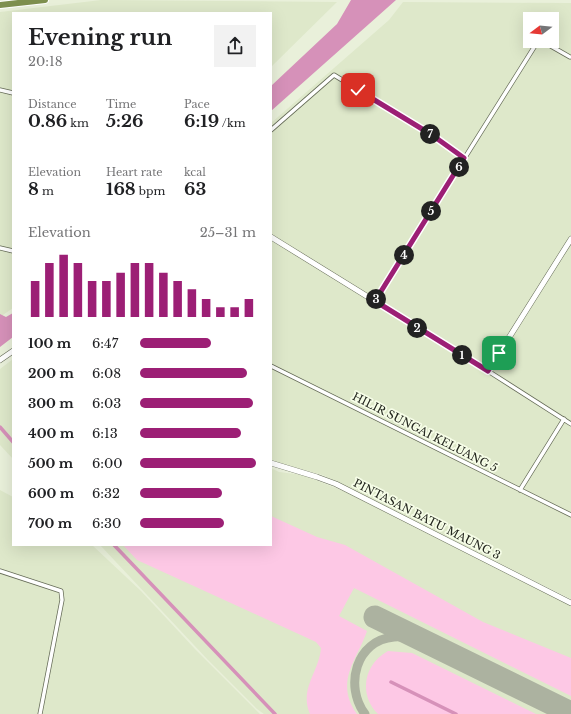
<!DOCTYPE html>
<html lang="en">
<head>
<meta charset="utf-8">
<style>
  :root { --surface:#fff; --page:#f2f2f2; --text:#202124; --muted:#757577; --accent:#9c1f75 }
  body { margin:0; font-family:"Libre Baskerville",serif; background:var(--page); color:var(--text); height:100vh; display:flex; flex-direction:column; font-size:15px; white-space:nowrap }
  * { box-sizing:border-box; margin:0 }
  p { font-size:13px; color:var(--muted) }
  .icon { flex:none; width:22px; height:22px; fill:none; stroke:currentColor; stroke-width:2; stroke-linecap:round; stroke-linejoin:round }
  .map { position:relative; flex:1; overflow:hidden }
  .sheet { position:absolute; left:12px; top:12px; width:260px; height:534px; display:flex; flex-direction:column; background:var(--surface); border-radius:0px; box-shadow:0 4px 16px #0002 }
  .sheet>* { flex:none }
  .needle { width:26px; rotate:254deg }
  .tools { position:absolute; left:523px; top:12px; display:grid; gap:8px }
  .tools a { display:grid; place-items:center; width:36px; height:36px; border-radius:0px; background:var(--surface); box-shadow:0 4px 16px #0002; font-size:20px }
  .pin { position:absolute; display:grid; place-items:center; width:34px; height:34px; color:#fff; margin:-17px; border-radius:8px; box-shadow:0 2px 6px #0006 }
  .km { position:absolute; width:20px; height:20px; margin:-10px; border-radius:50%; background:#222; color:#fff; font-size:11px; line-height:20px; text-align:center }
  .round { display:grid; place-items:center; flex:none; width:42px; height:42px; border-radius:0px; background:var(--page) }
  .head { display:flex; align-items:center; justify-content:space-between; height:68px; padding:0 16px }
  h1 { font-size:22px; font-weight:700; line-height:30px }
  .metrics { display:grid; grid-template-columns:repeat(3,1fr); gap:6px; height:68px; padding:4px 16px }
  .metrics div { display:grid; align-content:center }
  .metrics b { font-size:17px; font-weight:700 }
  .metrics small { font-size:11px; font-weight:400 }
  .metrics p { font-size:11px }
  .chart { height:112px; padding:8px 16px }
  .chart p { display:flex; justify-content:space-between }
  .chart svg { width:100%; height:72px; margin-top:4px; stroke:var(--accent); stroke-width:6 }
  ul { padding:0 16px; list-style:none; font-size:13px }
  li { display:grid; grid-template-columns:64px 48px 1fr; align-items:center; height:30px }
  li i { height:10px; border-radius:5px; background:var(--accent) }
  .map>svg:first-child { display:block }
</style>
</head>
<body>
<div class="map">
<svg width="571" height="714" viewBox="0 0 571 714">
  <rect width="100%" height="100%" fill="#e9f0da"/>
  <path fill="#dee8ca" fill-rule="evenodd" d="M101,0L337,2L271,67V13H13V308L0,317V12Z
    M403,2L571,3V599L323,475L278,463L271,459V123L389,20ZM530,19H552V41H530Z
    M13,359V459L0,445V369Z
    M271,468L279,472L303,475L353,495L571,605V714H264L257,709L208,660L100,545H271Z
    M0,490L13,497V545H92L141,591L195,649L260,714H0Z"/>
  <path fill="#fdc8e5" d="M271,516L317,537L345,545L483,622L571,658V696L354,588L339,616L367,631C357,660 334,682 357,714H310C299,689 319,672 321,648L316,642L137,560L123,545H271Z
    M388,651L412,653L536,714H378C358,694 364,664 388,651Z"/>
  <path fill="#d691b9" d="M351,0H396L271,111V86L337,24Z
    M13,313V337L0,347V314L6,317Z"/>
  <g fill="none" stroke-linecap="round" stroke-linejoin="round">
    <path stroke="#d691b9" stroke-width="3.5" d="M0,427L13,442
      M114,545L275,714
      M391,682L456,714"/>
    <path stroke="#acb2a0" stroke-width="9" d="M365,714C344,686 356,640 394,637C405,636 415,639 425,641"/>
    <path stroke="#acb2a0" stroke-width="23" d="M375,617L571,713"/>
    <defs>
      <path id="street" d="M542,41L570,57
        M0,90L13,93
        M271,130L334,75L432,135L464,158
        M0,248L13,251
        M375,301L538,41
        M271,366L571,515
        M488,371L571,424
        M520,490L564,419
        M0,571L61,591L62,600L40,714"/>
      <path id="secondary" d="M271,237L488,371L571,239
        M0,360L13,351
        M271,463L317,477L336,484L571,603"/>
      <path id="highway" d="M0,5L45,0"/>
    </defs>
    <use href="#street" stroke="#666c58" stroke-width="5"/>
    <use href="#secondary" stroke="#666c58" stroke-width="6"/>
    <use href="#highway" stroke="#fff" stroke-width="8"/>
    <use href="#street" stroke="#fff" stroke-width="3.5"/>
    <use href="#secondary" stroke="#fff" stroke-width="5"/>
    <use href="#highway" stroke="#7e904f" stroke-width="6"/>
  </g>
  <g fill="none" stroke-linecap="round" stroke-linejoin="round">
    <defs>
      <path id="route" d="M358,90L432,135L464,158L375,301L488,371L499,353"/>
    </defs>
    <use href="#route" stroke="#fff" stroke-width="8"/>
    <use href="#route" stroke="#9c1f75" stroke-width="5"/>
  </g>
  <g text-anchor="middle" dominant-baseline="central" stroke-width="3.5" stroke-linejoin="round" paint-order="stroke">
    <g font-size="11" fill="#23261e" stroke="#f6fde7">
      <text transform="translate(425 432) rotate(27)">HILIR SUNGAI KELUANG 5</text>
      <text transform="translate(427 519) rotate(27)">PINTASAN BATU MAUNG 3</text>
    </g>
  </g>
</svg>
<div class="tools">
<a><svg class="needle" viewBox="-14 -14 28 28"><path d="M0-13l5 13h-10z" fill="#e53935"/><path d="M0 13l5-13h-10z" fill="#757577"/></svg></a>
</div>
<div class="pin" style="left:499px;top:353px;background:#1e9e55"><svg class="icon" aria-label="arrive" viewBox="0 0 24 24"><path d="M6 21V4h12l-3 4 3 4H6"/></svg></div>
<div class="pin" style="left:358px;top:90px;background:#d93025"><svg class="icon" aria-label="check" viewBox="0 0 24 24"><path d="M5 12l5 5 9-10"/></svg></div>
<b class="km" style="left:462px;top:355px">1</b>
<b class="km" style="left:417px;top:328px">2</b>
<b class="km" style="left:376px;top:299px">3</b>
<b class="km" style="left:404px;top:255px">4</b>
<b class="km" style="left:431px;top:211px">5</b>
<b class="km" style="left:459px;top:167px">6</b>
<b class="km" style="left:430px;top:134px">7</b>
<section class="sheet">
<div class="head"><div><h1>Evening run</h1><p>20:18</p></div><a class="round"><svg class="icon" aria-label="share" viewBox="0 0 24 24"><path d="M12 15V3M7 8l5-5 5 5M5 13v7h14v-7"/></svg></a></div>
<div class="metrics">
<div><p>Distance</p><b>0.86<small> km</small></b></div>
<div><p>Time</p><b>5:26</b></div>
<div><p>Pace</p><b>6:19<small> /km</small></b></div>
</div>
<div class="metrics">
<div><p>Elevation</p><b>8<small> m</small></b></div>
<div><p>Heart rate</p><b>168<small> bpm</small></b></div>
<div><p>kcal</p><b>63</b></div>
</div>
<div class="chart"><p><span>Elevation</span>25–31 m</p>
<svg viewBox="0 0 160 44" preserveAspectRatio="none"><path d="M5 44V22M15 44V11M25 44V6M35 44V11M45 44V22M55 44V22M65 44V17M75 44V11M85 44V11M95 44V17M105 44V22M115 44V27M125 44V33M135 44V38M145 44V38M155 44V33"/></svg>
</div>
<ul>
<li><b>100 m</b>6:47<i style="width:61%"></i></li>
<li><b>200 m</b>6:08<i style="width:92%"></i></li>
<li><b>300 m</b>6:03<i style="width:97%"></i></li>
<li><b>400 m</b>6:13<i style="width:87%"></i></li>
<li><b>500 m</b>6:00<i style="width:100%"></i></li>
<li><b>600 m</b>6:32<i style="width:71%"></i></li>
<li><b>700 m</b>6:30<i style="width:72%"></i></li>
</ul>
</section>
</div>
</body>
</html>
